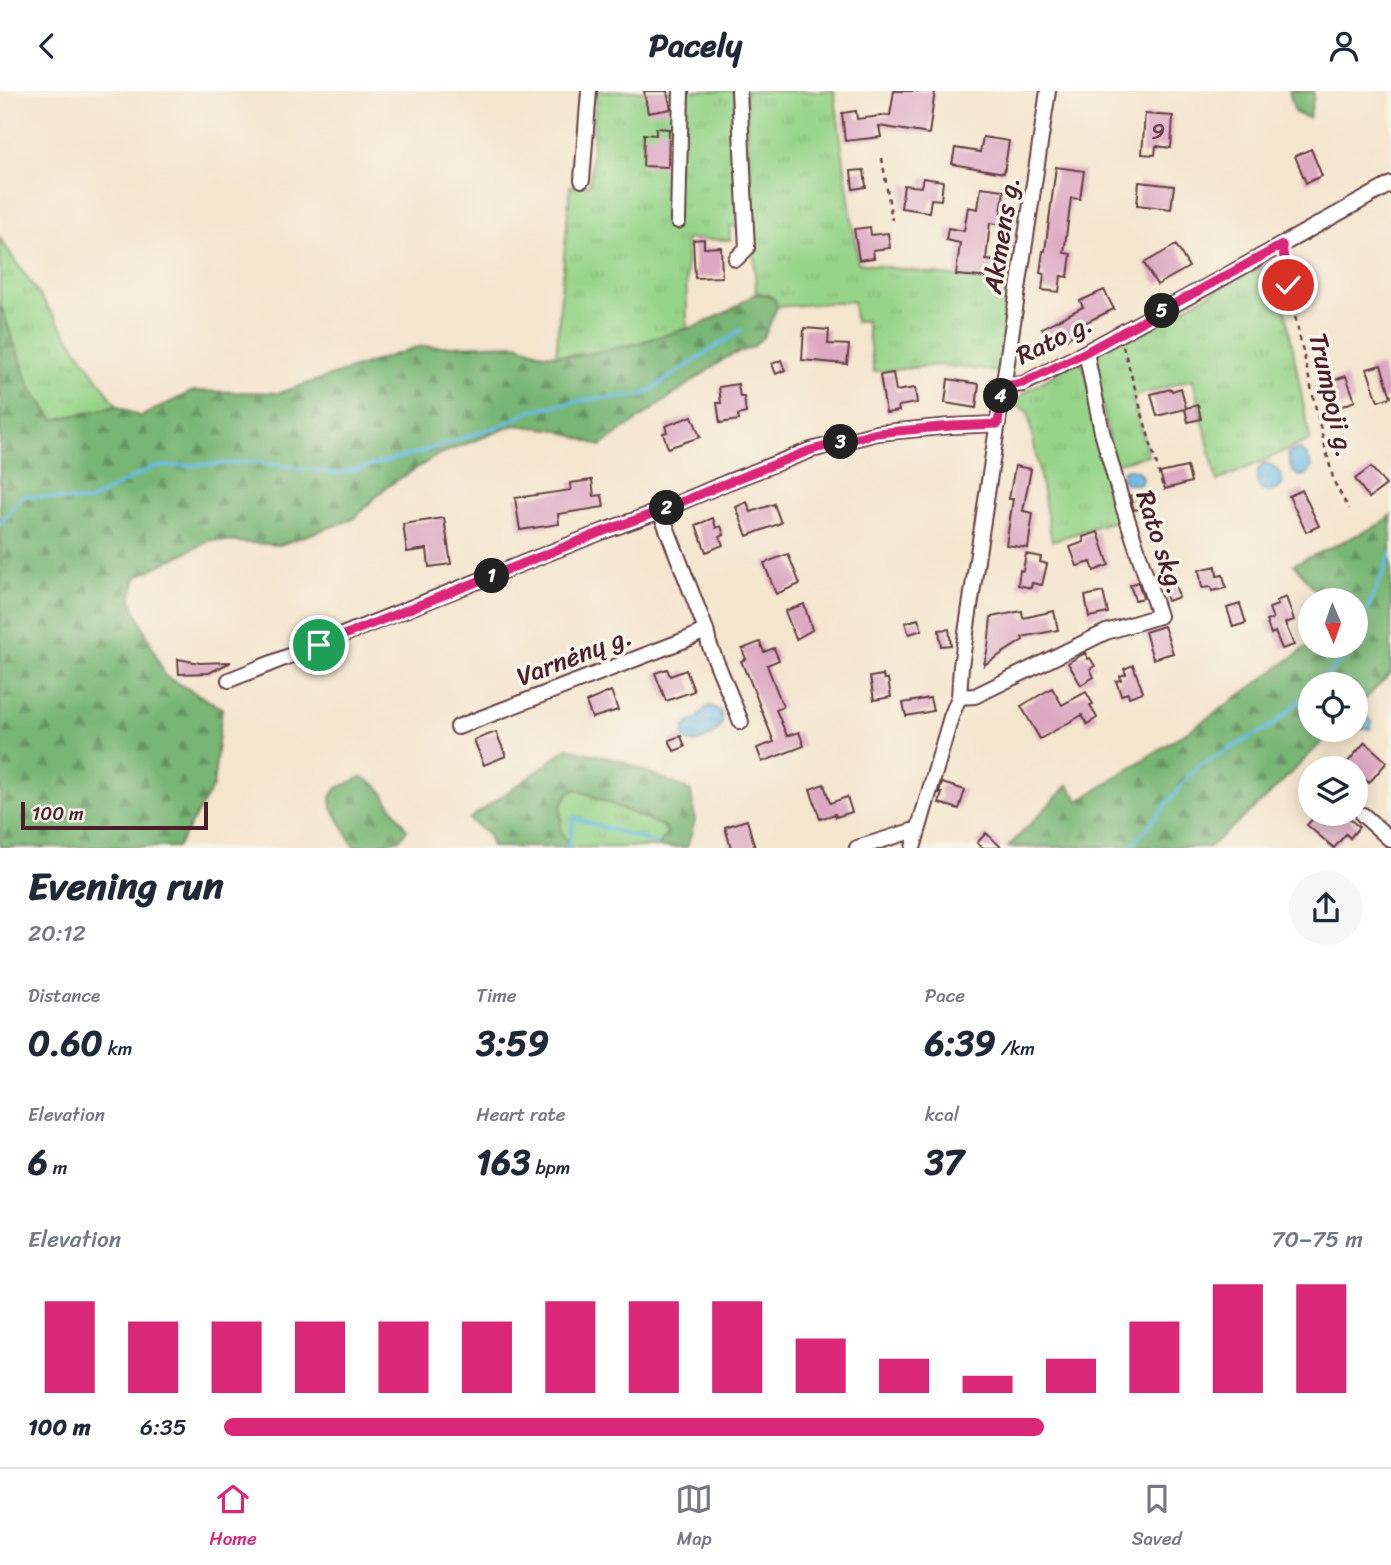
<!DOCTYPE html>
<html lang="en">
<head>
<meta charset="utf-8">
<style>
  :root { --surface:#fff; --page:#f6f6f7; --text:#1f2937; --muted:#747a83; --line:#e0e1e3; --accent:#db2777 }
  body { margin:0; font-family:Sriracha,sans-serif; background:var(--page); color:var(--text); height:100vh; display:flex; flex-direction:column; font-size:26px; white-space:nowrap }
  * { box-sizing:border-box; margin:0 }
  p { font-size:23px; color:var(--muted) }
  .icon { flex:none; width:38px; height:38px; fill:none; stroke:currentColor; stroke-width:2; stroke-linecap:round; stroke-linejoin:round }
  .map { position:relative; height:757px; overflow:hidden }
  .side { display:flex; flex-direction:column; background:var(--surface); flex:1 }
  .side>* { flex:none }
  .needle { width:46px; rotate:178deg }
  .tools { position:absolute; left:1298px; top:497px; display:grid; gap:14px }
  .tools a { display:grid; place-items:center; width:70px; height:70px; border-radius:50%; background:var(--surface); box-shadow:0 4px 18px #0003; font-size:35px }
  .scale { position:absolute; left:21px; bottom:18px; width:187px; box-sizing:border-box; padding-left:7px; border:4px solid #4a1f2b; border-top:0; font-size:19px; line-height:24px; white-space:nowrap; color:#4a1f2b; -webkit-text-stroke:5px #f7f3e8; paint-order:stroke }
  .pin { position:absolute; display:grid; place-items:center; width:60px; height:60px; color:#fff; margin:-30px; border:4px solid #fff; border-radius:50%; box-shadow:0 2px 7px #0007 }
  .km { position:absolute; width:35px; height:35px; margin:-18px; border-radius:50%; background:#222; color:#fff; font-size:19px; line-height:35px; text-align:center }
  .round { display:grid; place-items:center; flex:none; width:74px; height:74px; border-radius:37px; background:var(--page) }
  .summary { display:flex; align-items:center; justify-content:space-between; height:119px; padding:0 28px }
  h1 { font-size:38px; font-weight:700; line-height:52px }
  .stats { display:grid; grid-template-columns:repeat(3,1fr); gap:10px; height:119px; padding:7px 28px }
  .stats div { display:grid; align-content:center }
  .stats b { font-size:35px; font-weight:700 }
  .stats small { font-size:19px; font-weight:400 }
  .stats p { font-size:19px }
  .chart { height:196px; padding:14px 28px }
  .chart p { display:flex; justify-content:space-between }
  .chart svg { width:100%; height:126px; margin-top:7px; stroke:var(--accent); stroke-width:6 }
  ul { padding:0 28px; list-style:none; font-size:23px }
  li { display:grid; grid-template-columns:112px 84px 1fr; align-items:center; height:52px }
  li i { height:18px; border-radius:9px; background:var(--accent) }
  header { display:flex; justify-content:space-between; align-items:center; height:91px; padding:0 28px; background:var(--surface); font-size:32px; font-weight:700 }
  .dock { display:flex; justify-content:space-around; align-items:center; height:98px; border-top:2px solid var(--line); background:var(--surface); font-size:19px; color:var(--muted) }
  .dock a { display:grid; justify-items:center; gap:4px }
  .dock .active { color:var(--accent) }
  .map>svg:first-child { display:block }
</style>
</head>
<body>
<header><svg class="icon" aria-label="back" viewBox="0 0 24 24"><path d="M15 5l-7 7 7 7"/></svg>Pacely<svg class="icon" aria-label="person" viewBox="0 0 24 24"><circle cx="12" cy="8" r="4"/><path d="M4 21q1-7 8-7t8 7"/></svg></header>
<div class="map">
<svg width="1391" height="757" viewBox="0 0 1391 757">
  <defs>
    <pattern id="grass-tufts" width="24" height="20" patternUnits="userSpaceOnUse" patternTransform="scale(1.75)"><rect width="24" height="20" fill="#96d489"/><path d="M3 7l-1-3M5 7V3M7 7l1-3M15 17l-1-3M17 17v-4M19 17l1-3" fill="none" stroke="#83b676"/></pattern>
    <pattern id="forest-firs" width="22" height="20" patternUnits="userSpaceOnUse" patternTransform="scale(1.75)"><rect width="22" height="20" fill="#78b675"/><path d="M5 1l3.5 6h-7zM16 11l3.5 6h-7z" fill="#649360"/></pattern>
    <pattern id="water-ripples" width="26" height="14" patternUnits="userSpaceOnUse" patternTransform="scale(1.75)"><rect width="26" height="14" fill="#69bbe4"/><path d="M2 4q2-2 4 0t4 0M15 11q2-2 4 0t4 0" fill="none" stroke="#5897b9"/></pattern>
  </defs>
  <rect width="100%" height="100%" fill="#f7f3e8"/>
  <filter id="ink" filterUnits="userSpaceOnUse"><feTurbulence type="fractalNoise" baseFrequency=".0143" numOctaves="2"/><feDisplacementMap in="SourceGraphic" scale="14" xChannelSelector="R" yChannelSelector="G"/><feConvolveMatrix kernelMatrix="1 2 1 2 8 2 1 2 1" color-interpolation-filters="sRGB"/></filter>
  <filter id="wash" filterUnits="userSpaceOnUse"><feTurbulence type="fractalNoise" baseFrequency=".00686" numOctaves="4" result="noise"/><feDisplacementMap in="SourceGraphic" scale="28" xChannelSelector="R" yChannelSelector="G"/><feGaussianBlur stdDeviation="1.57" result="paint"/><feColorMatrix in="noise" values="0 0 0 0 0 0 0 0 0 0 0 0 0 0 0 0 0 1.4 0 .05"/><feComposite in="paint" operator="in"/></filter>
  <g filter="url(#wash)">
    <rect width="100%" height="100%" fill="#f4e5cd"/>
    <path fill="url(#grass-tufts)" stroke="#707a5a" stroke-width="2" d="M596,0H735L743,137L730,135V149L686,148L687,238C645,250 600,266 556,264L570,95L590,93Z
      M745,0H834L858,172L1009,193L999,281L939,274L874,281L866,229L855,231L853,210L777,216L775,209L768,204L756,202Z
      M0,147L7,158L117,315L53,329L30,296L0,213Z
      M1276,169L1310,349L1217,390L1193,288L1132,306L1148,364L1114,373L1093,269L1097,261Z
      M1076,271H1080L1083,274L1123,427L1052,450L1028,321L1014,313L1025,301Z
      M576,698L665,736L667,742L659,756H570L561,741V714L569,702Z"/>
    <path fill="url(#forest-firs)" stroke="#616a50" stroke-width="2" d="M1289,0H1313L1314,5L1309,27L1295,22Z
      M756,202L768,204L775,209L777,216L765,244L753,256L727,266L601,355L557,339L515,334L438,364L385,397L354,428L280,454L211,449L136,486L131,509L165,585L222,617L213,696L177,756H0V213L30,296L54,329L117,315L140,326L193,300L279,302L417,256L517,253L544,263L577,265L631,254L702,233L729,220Z
      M1391,424V582L1356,617V593H1311V639H1334L1268,705L1209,756H1008L1068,694L1079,710L1208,627L1311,553V555H1356V509H1323L1294,473L1381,433Z
      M567,657L622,670L691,700L695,729L687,756H659L667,742L665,736L576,698L569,702L561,714V741L570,756H492L488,744L469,728L535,682Z
      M362,686L378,695L407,739L400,748L372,756H354L332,717L331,706L337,697Z"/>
    <path fill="url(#water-ripples)" stroke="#5a6d88" stroke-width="2" d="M1298,358L1306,363L1312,376C1309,384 1300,389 1293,380C1289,376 1289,368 1288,362Z
      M1264,372C1275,373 1284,383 1282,394C1259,414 1249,384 1264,372Z
      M1128,378C1136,378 1146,383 1140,393H1126L1122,389L1123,380Z
      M708,615L713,616L720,620C721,623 722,628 722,631C720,641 700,654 691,651C682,649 681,639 688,633C690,631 694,630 697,628C702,624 702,619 708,615Z
      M1365,624L1372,631L1370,638H1361L1354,642L1351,639H1356V627Z"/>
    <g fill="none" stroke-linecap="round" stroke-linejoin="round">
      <path stroke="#69bbe4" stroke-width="3.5" d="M0,434L23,404L87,411L153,376L258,371L338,383L418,362L499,335L536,318L585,309L643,304L741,239
        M1356,545L1391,463
        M1317,593L1349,562L1352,555
        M567,757L574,727L658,753
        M1130,757L1198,675L1275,633L1311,599"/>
    </g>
    <g id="blocks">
      <path fill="#dda9c2" d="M644,0H667L671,18L648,22Z
        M894,0H935L929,43L879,35L881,46L845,50L842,22L856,20L857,28L890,24Z
        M1145,23L1173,25L1171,57L1156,55L1155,64L1142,63Z
        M656,37L669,38L668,76L643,75L644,43L656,44Z
        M983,46L1009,50L1004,82L952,73L955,57L980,61Z
        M1311,58L1322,85L1306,92L1295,65Z
        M1056,76L1084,80L1080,108L1071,107L1064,162L1071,163L1068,186L1061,185L1059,201L1042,199L1044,183L1040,182L1043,160H1045Z
        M864,79L866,96L853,98L851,80Z
        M923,87L943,90L941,109L931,108L929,121L901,117L904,94L921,96Z
        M1139,91L1174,95L1171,118L1137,114Z
        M981,96L1004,99L1001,122H1005L1003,134L990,132L986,169L995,170L993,187L956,184L960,152L946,149L948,137L964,140L968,116L978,118Z
        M870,136L871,144L888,142L890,157L873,159L874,167L859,169L854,138Z
        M704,148V157L721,156L722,186L695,187L693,149Z
        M1176,154L1189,176L1157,194L1144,172Z
        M1104,199L1114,218L1078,235L1081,240L1052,256L1042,237L1083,216L1080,210Z
        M804,237L829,239L828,253L849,254L847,273L802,269Z
        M781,269L785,279L776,283L772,273Z
        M1381,274L1391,306L1378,310L1367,278Z
        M893,282L896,300L915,297L917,312L898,315L899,320L886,322L880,284Z
        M1346,285L1355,310L1335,318L1326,292Z
        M948,288L979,293L976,317L945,312Z
        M738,293L740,306H744L746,322L738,324L739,329L720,332L717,312H721L719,296Z
        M1181,297L1186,317L1198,314L1201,328L1188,331L1185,318L1157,325L1151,303L1171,298L1172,300Z
        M692,325L700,346L668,357L663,342L667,341L665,335Z
        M1015,375L1031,378L1023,420L1033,422L1028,457L1006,454L1013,408H1009Z
        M1187,376L1191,391L1165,398L1160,382Z
        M1371,376L1386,394L1369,407L1355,388Z
        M592,389L594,405L602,404L604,416L558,423L559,433L520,439L515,407L571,399L570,392Z
        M1302,399L1319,435L1306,441L1289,405Z
        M1140,402L1144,417L1134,419L1130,405Z
        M747,411L751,421L774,413L781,432L747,445L736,416Z
        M444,427L451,473L429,476L427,458L407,461L403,433Z
        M713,427L716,437L721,435L724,444L720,446L723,454L706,461L696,434Z
        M1098,441L1109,474L1094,480L1091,471L1077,475L1070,456L1084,451L1083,446Z
        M788,463L800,493L776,503L764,472Z
        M1026,463L1041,466L1040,471L1047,473L1042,494L1032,492L1031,497L1018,494L1020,479L1023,480Z
        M1216,475L1217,485L1223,484L1226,497L1212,500L1211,496L1202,497L1199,479Z
        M1170,478L1179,506L1167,510L1159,481Z
        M1138,491L1143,507L1135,509L1130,494Z
        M1103,501L1108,522L1089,526L1085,505Z
        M1286,506L1294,529L1285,532L1294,554L1282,558L1275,541L1271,543L1266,530L1273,528L1269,517L1278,514L1276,510Z
        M804,513L812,539L796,548L785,520Z
        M1240,513L1246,532L1233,536L1227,517Z
        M1022,520L1023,527L1054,520L1058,539L1022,546L1023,549L984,574L988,556L991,526Z
        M918,528L922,539L909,543L905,532Z
        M1164,535L1173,562L1153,568L1145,541Z
        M949,538L951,554L941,555L939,539Z
        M760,551L764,561L774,557L779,569L767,574L783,616L776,619L787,645L799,641L804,655L762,671L757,657L774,651L747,582H746L741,570L746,568L742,558Z
        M1085,562L1088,568L1090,567L1095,575L1090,578L1094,586L1081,594L1068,572Z
        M178,568L200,572L231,571L209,582L179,583Z
        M1133,574L1143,601L1129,606L1128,602L1121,604L1116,590L1121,589L1120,585L1126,583L1124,578Z
        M667,578L670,585L686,579L694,600L666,610L655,582Z
        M883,584L884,588H888L891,606L874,609L870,586Z
        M1052,597L1062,614L1086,601L1093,613L1090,614L1097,627L1087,633L1082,624L1040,648L1021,615Z
        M611,600L618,619L592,627L586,611Z
        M930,607L933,620L906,625L903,612Z
        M496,641L506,665L484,674L474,649Z
        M681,645L685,656L674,660L669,649Z
        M1365,651L1387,671L1369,692L1356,680V677H1353L1347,672Z
        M942,692L965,699L959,718L939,712L942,702H939Z
        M824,693L830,712L847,706L852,721L836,726L835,723L820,728L810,698Z
        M1317,723H1344L1359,736L1350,747L1346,743L1334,757L1307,734Z
        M747,729L755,757H731L725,736Z
        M986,742L1002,757H983L977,752Z"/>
    </g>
  </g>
  <g filter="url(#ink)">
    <use href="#blocks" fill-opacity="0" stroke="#643d43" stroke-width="2"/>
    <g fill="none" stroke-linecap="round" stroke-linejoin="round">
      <defs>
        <path id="street" d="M582,89L589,0
          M678,130L681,0
          M736,168L747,157L739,0
          M1003,295L1023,293L1086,261L1206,196L1391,93
          M660,420L706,539L709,553L741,631
          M229,589L604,440L660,420L728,391L811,359L877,342L951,335L998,333
          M959,606L975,605L1106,541L1159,525L1123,415L1102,341L1086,261
          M458,636L690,547L706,539
          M1363,724L1391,749
          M857,757L918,738
          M913,757L951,626L959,606L961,575L1048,0"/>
      </defs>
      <use href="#street" stroke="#643d43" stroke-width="18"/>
      <path stroke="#643d43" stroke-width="2.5" stroke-dasharray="5 5" stroke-linecap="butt" d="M882,67L892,129
        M1284,167L1288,194L1318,327L1334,391L1349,418
        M1123,255L1164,400"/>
      <use href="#street" stroke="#fff" stroke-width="14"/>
    </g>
  </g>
  <g fill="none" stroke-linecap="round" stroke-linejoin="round" filter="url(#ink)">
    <defs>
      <path id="route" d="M319,554L604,440L660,420L729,391L811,359L877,342L951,335L998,333L1003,295L1023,292L1086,261L1282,154L1288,194"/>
    </defs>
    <use href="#route" stroke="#fff" stroke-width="14"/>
    <use href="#route" stroke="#db2777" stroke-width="9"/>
  </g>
  <g text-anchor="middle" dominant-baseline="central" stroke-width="7" stroke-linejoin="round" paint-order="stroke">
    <g font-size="23" fill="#6f4251">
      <text x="1158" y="40">9</text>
    </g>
    <g font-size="26" fill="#4a1f2b" stroke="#f7f3e8">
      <text transform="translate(1001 144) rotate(-81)">Akmens g.</text>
      <text transform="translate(1054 248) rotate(-26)">Rato g.</text>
      <text transform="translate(1332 304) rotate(77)">Trumpoji g.</text>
      <text transform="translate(1161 451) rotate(72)">Rato skg.</text>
      <text transform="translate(574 565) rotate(-21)">Varnėnų g.</text>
    </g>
  </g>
</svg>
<div class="tools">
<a><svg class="needle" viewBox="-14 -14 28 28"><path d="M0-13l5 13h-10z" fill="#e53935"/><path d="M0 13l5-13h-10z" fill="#747a83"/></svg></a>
<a><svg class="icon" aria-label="locate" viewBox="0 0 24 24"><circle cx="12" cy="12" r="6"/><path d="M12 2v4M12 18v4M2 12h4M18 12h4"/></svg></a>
<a><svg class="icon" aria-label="layers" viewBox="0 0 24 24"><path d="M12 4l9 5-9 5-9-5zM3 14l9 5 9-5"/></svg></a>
</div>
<div class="scale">100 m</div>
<div class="pin" style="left:319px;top:554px;background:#1e9e55"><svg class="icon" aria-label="arrive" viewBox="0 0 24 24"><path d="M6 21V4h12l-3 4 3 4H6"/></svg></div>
<div class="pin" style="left:1288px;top:194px;background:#d93025"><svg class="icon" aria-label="check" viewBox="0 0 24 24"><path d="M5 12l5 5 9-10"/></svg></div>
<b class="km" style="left:492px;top:485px">1</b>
<b class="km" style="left:667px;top:417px">2</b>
<b class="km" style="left:841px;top:351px">3</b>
<b class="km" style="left:1001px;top:305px">4</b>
<b class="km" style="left:1162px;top:220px">5</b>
</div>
<section class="side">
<div class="summary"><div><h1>Evening run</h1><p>20:12</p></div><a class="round"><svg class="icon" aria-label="share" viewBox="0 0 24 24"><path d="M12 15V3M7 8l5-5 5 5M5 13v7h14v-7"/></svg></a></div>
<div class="stats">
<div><p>Distance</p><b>0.60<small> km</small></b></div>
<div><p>Time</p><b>3:59</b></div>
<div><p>Pace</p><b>6:39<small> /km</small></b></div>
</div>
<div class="stats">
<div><p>Elevation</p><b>6<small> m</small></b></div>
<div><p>Heart rate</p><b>163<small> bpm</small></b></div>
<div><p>kcal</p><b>37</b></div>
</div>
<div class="chart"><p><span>Elevation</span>70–75 m</p>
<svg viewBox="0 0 160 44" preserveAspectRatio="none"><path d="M5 44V12M15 44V19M25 44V19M35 44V19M45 44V19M55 44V19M65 44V12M75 44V12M85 44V12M95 44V25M105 44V32M115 44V38M125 44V32M135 44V19M145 44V6M155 44V6"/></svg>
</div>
<ul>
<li><b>100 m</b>6:35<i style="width:72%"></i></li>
</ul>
</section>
<nav class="dock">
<a class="active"><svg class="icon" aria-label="home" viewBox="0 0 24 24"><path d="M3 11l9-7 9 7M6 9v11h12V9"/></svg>Home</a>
<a><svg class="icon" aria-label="map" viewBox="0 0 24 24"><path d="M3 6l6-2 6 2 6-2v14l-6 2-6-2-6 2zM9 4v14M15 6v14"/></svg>Map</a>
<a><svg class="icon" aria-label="saved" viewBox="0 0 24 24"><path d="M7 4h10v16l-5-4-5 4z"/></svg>Saved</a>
</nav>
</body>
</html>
